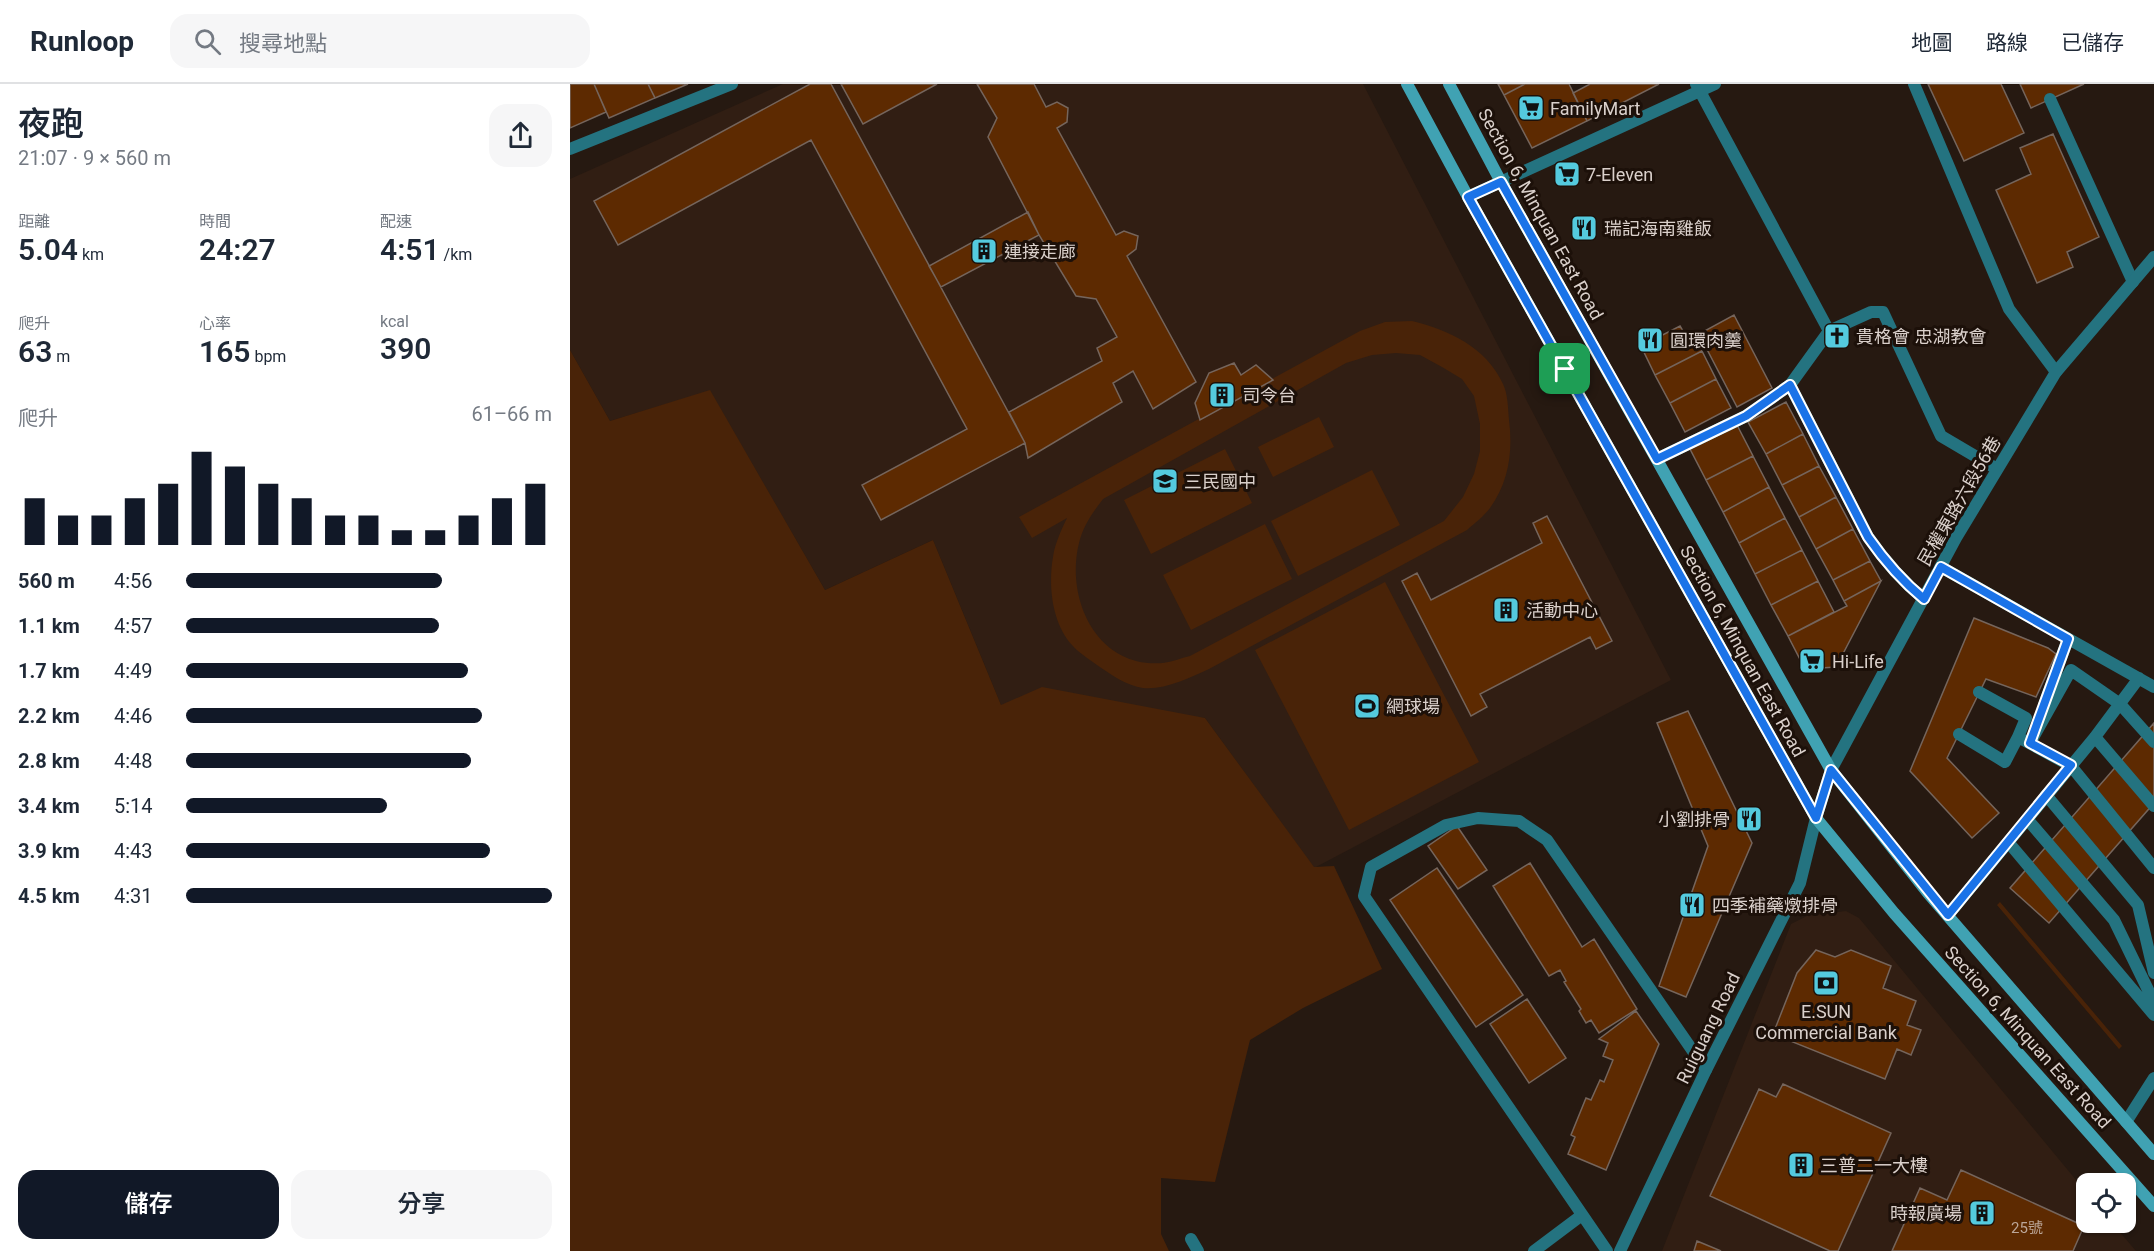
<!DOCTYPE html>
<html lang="zh-TW">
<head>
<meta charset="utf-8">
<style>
  :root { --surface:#fff; --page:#f6f6f7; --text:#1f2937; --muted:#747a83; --line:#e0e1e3; --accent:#111827 }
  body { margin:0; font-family:Roboto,"Noto Sans TC",sans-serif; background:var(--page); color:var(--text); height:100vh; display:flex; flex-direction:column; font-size:22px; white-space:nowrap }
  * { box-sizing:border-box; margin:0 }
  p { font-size:20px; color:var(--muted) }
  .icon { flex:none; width:33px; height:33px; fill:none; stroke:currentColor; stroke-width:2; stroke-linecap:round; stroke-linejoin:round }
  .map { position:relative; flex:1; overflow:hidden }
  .sheet { display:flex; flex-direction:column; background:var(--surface); width:570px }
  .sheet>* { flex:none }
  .buttons { position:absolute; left:1506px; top:1089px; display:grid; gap:12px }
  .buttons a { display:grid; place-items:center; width:60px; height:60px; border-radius:12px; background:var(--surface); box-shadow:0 2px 4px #0004; font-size:30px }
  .pin { position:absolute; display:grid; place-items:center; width:51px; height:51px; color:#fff; margin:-26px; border-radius:12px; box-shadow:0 3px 9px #0006 }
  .round { display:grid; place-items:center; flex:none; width:63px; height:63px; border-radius:18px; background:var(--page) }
  .head { display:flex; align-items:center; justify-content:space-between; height:102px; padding:0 18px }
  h1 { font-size:33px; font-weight:600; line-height:45px }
  .metrics { display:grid; grid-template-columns:repeat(3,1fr); gap:9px; height:102px; padding:6px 18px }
  .metrics div { display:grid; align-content:center }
  .metrics b { font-size:30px; font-weight:600 }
  .metrics small { font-size:16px; font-weight:400 }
  .metrics p { font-size:16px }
  .chart { height:168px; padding:12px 18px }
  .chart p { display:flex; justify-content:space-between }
  .chart svg { width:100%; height:108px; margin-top:6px; stroke:var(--accent); stroke-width:6 }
  .cta { display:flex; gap:12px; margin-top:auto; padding:12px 18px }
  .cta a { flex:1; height:69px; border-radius:18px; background:var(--accent); color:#fff; font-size:24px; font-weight:600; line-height:69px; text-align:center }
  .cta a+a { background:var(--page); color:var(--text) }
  ul { padding:0 18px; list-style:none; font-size:20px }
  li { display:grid; grid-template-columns:96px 72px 1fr; align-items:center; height:45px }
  li i { height:15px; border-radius:8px; background:var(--accent) }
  header { display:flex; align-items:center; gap:36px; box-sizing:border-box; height:84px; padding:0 30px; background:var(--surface); border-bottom:2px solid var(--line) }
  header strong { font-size:28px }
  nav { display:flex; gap:33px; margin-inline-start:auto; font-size:21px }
  .search { width:420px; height:54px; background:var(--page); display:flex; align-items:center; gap:15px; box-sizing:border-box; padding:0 21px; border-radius:18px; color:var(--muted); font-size:22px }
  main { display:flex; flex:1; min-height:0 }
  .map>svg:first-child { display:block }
</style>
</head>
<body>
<header>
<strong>Runloop</strong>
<div class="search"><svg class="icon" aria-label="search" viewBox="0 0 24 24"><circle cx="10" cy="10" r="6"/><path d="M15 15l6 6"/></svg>搜尋地點</div>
<nav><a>地圖</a><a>路線</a><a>已儲存</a></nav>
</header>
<main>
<section class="sheet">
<div class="head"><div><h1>夜跑</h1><p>21:07 · 9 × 560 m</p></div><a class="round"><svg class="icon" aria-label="share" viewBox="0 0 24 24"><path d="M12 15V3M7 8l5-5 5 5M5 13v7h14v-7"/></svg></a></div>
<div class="metrics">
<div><p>距離</p><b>5.04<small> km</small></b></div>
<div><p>時間</p><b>24:27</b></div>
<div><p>配速</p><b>4:51<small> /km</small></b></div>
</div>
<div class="metrics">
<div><p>爬升</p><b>63<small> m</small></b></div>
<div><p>心率</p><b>165<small> bpm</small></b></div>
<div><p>kcal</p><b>390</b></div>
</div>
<div class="chart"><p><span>爬升</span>61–66 m</p>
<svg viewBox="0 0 160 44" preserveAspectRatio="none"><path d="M5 44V25M15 44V32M25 44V32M35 44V25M45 44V19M55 44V6M65 44V12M75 44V19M85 44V25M95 44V32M105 44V32M115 44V38M125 44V38M135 44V32M145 44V25M155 44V19"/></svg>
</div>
<ul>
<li><b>560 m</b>4:56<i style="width:70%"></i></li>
<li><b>1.1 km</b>4:57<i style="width:69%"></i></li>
<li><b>1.7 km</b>4:49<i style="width:77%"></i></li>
<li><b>2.2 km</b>4:46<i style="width:81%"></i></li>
<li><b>2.8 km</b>4:48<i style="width:78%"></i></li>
<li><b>3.4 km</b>5:14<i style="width:55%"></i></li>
<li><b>3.9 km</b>4:43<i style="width:83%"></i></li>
<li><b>4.5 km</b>4:31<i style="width:100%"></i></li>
</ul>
<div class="cta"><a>儲存</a><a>分享</a></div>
</section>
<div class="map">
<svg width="1584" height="1167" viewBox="0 0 1584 1167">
  <rect width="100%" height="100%" fill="#261911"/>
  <path fill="#311e13" d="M213,0H793L1101,596L744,784L635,634L431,621L363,456L255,506L140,307L40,337L0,266V95Z
    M1276,827L1289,834L1516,1108V1138L1542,1139L1566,1167H1092L1221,840L1237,832Z"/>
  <path fill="#492308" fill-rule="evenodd" d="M842,237C879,246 916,263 933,300C938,310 938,325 939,336C943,367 939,398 920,424C914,432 905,439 897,446L639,585C619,594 595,606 573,604C557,602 540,590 527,581C519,575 509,569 502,561C482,539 478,502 483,473C485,459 491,447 497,434L462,454L449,433L790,247L815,238ZM826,269L850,271L872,283L892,295L904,312L910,340V367L904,390L893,413L874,437L620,572C611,574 602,578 593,579C527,585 495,515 509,459C513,442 523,428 533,415L776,279L802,271Z
    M0,266L40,337L140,306L255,506L363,456L431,621L472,603L635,634L744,783L764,782L812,885L733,924L680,956L645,1098L591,1094V1150L599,1167H0Z
    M749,333L764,363L703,393L688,363Z
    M655,365L682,419L581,470L554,416Z
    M802,386L830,441L728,492L701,437Z
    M695,440L722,495L621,546L593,491Z
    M815,498L909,678L779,746L685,566Z
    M1430,818L1552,962L1549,965L1427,821Z"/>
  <path fill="#5d2a01" stroke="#75655c" stroke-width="1.5" d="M0,0H24L36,28L0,44Z
    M24,0H78L85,14L39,34Z
    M78,0H118L85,14Z
    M240,0H261L455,359L311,436L292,401L397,345L241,56L48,161L24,117Z
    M271,0H367L293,40Z
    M407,0H464L476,23L487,18L498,24L497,38L487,44L546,151L554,147L568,152L566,165L557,172L626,298L583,325L563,287L543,299L552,318L458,374L455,359L439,328L532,277L527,264L547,253L526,215L506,212L469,151L418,53L427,34Z
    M928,0H955L934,11Z
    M955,0H999L1017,37L962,64L934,11Z
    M1020,0H1089L1017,37L1003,9Z
    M1358,0H1431L1454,49L1394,77Z
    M1450,0H1514L1461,24Z
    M1483,50L1529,153L1497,168L1503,183L1467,199L1426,106L1461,90L1450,64Z
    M458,128L469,151L371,203L359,182Z
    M1164,231L1202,304L1167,323L1129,250Z
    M1110,242L1117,254L1123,251L1132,267L1085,291L1071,262Z
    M1132,267L1146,295L1100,319L1085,291Z
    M664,279L671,291L686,281L703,296L630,336L625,319L639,289Z
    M1146,295L1161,324L1115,348L1100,319Z
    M1216,318L1233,350L1196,370L1178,338Z
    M1167,341L1183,372L1136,396L1120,365Z
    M1233,350L1249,382L1212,401L1196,370Z
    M1183,372L1199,403L1153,428L1136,396Z
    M1249,382L1266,413L1229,433L1212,401Z
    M1199,403L1215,434L1169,459L1153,428Z
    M1266,413L1283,445L1246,465L1229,433Z
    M977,432L1042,557L1026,565L1020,553L910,610L917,623L901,632L832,497L847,489L861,516L972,459L963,439Z
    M1215,434L1232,466L1185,490L1169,459Z
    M1283,445L1300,477L1263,496L1246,465Z
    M1232,466L1248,497L1201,521L1185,490Z
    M1300,477L1311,497L1274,517L1263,496Z
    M1248,497L1264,528L1218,552L1201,521Z
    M1311,497L1266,583L1235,585L1218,552L1277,522L1274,517Z
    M1404,534L1478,564L1486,570L1466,613L1416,595L1377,674L1429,729L1402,754L1340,687Z
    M1118,627L1182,759L1116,913L1089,902L1138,762L1087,639Z
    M1584,639V719L1479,839L1440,804Z
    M887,742L917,786L888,805L858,762Z
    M960,779L1012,863L1024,855L1067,925L1029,949L1021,936L1016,939L1009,927L1011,925L994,898L996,897L990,886L979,892L923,802Z
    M867,784L953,911L906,943L820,816Z
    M1246,866L1265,873L1281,866L1321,882L1313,904L1346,917L1337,941L1351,946L1341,971L1327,965L1315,995L1203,950L1227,889Z
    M957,915L996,974L959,999L920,940Z
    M1066,927L1089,960L1036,1086L998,1070L1005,1053L1001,1051L1016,1014L1021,1016L1030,996L1034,998L1043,976L1033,972L1038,959L1029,955Z
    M1213,1000L1321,1049L1268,1167H1260L1140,1112L1189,1005L1206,1013Z
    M1391,1086L1514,1142L1503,1167H1322L1350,1104L1377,1116Z
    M1127,1157L1151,1167H1124Z"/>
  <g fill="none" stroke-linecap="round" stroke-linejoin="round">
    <path stroke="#247380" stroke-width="12" d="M1126,0L1259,247L1220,301L1298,453C1314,476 1332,497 1354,515
      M1344,0L1439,225L1486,288
      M1480,15L1563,198
      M1259,247L1301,228H1313L1371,352L1427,385
      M1087,375L1176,332L1220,301
      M1371,483L1584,603
      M1409,608L1456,634L1448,653L1501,682L1584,784
      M1474,621L1498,555
      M1389,650L1435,678L1448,653
      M1525,653L1584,722
      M1460,659L1501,586L1550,620L1584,658
      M1476,711L1568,821L1584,889
      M1457,735L1544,836L1584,918
      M1439,759L1584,931
      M1378,831L1525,653L1569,594
      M1556,1038L1584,994
      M621,1155L628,1167
      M964,1167L1012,1131
      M1037,1167L794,812L801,783L876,741L908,734L949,737L977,756L1136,986"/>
    <path stroke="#247380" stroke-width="12" d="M0,65L162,0
      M898,113L1145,0"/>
    <path stroke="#247380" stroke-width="12" d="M1050,1167L1136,986L1230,799L1246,734L1261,686L1386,454L1486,288L1584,173"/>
    <path stroke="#40a2b3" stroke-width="12" d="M837,0L898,113L1246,734L1324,829L1584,1122
      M879,0L931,98L1261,686L1358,809L1584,1070"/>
  </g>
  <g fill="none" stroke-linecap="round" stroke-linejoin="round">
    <defs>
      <path id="route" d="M931,98L1087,375L1176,332L1220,301L1298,453C1314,476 1332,497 1354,515L1371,483L1498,555L1460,659L1501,681L1378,831L1261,686L1246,734L898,113Z"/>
    </defs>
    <use href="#route" stroke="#fff" stroke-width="12"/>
    <use href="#route" stroke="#1a73e8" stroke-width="8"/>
  </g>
  <defs>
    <symbol id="supermarket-square" viewBox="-11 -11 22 22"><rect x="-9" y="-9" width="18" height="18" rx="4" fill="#54cade" stroke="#1c1009"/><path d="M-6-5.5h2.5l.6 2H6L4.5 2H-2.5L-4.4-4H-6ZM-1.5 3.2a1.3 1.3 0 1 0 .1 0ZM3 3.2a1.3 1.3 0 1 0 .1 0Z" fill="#111"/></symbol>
    <symbol id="restaurant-square" viewBox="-11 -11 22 22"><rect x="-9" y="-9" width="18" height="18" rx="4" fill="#54cade" stroke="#1c1009"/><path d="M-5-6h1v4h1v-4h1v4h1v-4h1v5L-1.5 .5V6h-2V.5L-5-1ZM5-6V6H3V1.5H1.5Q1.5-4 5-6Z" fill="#111"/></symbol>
    <symbol id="building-square" viewBox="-11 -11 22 22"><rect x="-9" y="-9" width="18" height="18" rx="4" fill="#54cade" stroke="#1c1009"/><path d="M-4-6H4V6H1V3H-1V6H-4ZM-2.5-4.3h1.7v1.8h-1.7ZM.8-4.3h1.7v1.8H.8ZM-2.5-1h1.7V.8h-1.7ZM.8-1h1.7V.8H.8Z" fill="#111"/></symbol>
    <symbol id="church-square" viewBox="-11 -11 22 22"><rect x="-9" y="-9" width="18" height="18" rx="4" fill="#54cade" stroke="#1c1009"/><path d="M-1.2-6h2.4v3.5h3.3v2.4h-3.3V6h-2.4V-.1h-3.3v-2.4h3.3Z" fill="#111"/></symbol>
    <symbol id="school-square" viewBox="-11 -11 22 22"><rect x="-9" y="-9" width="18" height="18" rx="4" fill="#54cade" stroke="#1c1009"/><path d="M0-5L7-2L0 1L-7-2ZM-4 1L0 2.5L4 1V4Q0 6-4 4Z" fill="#111"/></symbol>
    <symbol id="stadium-square" viewBox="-11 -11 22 22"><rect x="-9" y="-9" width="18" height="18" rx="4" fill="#54cade" stroke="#1c1009"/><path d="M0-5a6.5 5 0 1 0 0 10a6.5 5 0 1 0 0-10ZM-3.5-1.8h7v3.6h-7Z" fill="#111"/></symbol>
    <symbol id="bank-square" viewBox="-11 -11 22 22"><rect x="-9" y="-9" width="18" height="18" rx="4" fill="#54cade" stroke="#1c1009"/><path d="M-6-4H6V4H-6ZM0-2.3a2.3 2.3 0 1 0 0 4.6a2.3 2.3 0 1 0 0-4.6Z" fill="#111"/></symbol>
  </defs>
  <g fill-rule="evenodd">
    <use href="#supermarket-square" x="946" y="9" width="30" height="30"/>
    <use href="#supermarket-square" x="982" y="75" width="30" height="30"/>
    <use href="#restaurant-square" x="999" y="129" width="30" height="30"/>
    <use href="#building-square" x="399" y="152" width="30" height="30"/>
    <use href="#church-square" x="1252" y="237" width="30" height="30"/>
    <use href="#restaurant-square" x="1065" y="241" width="30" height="30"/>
    <use href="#building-square" x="637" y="296" width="30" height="30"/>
    <use href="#school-square" x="580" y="382" width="30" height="30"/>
    <use href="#building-square" x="921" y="511" width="30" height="30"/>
    <use href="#supermarket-square" x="1227" y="562" width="30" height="30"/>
    <use href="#stadium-square" x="782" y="607" width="30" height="30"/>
    <use href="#restaurant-square" x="1164" y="720" width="30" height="30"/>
    <use href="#restaurant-square" x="1107" y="806" width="30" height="30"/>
    <use href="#bank-square" x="1241" y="884" width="30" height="30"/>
    <use href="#building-square" x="1216" y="1066" width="30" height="30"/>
    <use href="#building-square" x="1397" y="1114" width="30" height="30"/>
  </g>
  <g text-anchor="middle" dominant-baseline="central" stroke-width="6" stroke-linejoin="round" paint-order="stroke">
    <g font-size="15" fill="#bba698">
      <text x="1457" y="1144">25號</text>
    </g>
    <g font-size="18" fill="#dad0cb" stroke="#1c1009" text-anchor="start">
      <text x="980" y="24">FamilyMart</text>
      <text x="1016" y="90">7-Eleven</text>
      <text x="1034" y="144">瑞記海南雞飯</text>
      <text x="434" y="167">連接走廊</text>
      <text x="1286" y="252">貴格會 忠湖教會</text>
      <text x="1100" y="256">圓環肉羹</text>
      <text x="672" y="311">司令台</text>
      <text x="614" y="397">三民國中</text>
      <text x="956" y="526">活動中心</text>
      <text x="1262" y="577">Hi-Life</text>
      <text x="816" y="622">網球場</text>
      <text x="1160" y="735" text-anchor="end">小劉排骨</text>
      <text x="1142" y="821">四季補藥燉排骨</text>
      <text x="1256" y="927" text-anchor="middle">E.SUN<tspan x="1256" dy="21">Commercial Bank</tspan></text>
      <text x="1250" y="1081">三普二一大樓</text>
      <text x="1392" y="1129" text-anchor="end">時報廣場</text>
    </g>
    <g font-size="18" fill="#dad0cb" stroke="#1c1009">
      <text transform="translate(971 130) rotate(61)">Section 6, Minquan East Road</text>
      <text transform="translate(1389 417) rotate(-60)">民權東路六段56巷</text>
      <text transform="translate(1173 567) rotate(61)">Section 6, Minquan East Road</text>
      <text transform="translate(1138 944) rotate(-64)">Ruiguang Road</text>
      <text transform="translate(1458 953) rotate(48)">Section 6, Minquan East Road</text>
    </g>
  </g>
</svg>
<div class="buttons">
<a><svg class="icon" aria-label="locate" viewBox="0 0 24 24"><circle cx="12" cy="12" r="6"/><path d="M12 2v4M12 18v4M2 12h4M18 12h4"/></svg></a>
</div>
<div class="pin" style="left:995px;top:285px;background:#1e9e55"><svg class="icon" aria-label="arrive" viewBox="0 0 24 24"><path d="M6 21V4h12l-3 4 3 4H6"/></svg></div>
</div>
</main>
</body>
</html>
